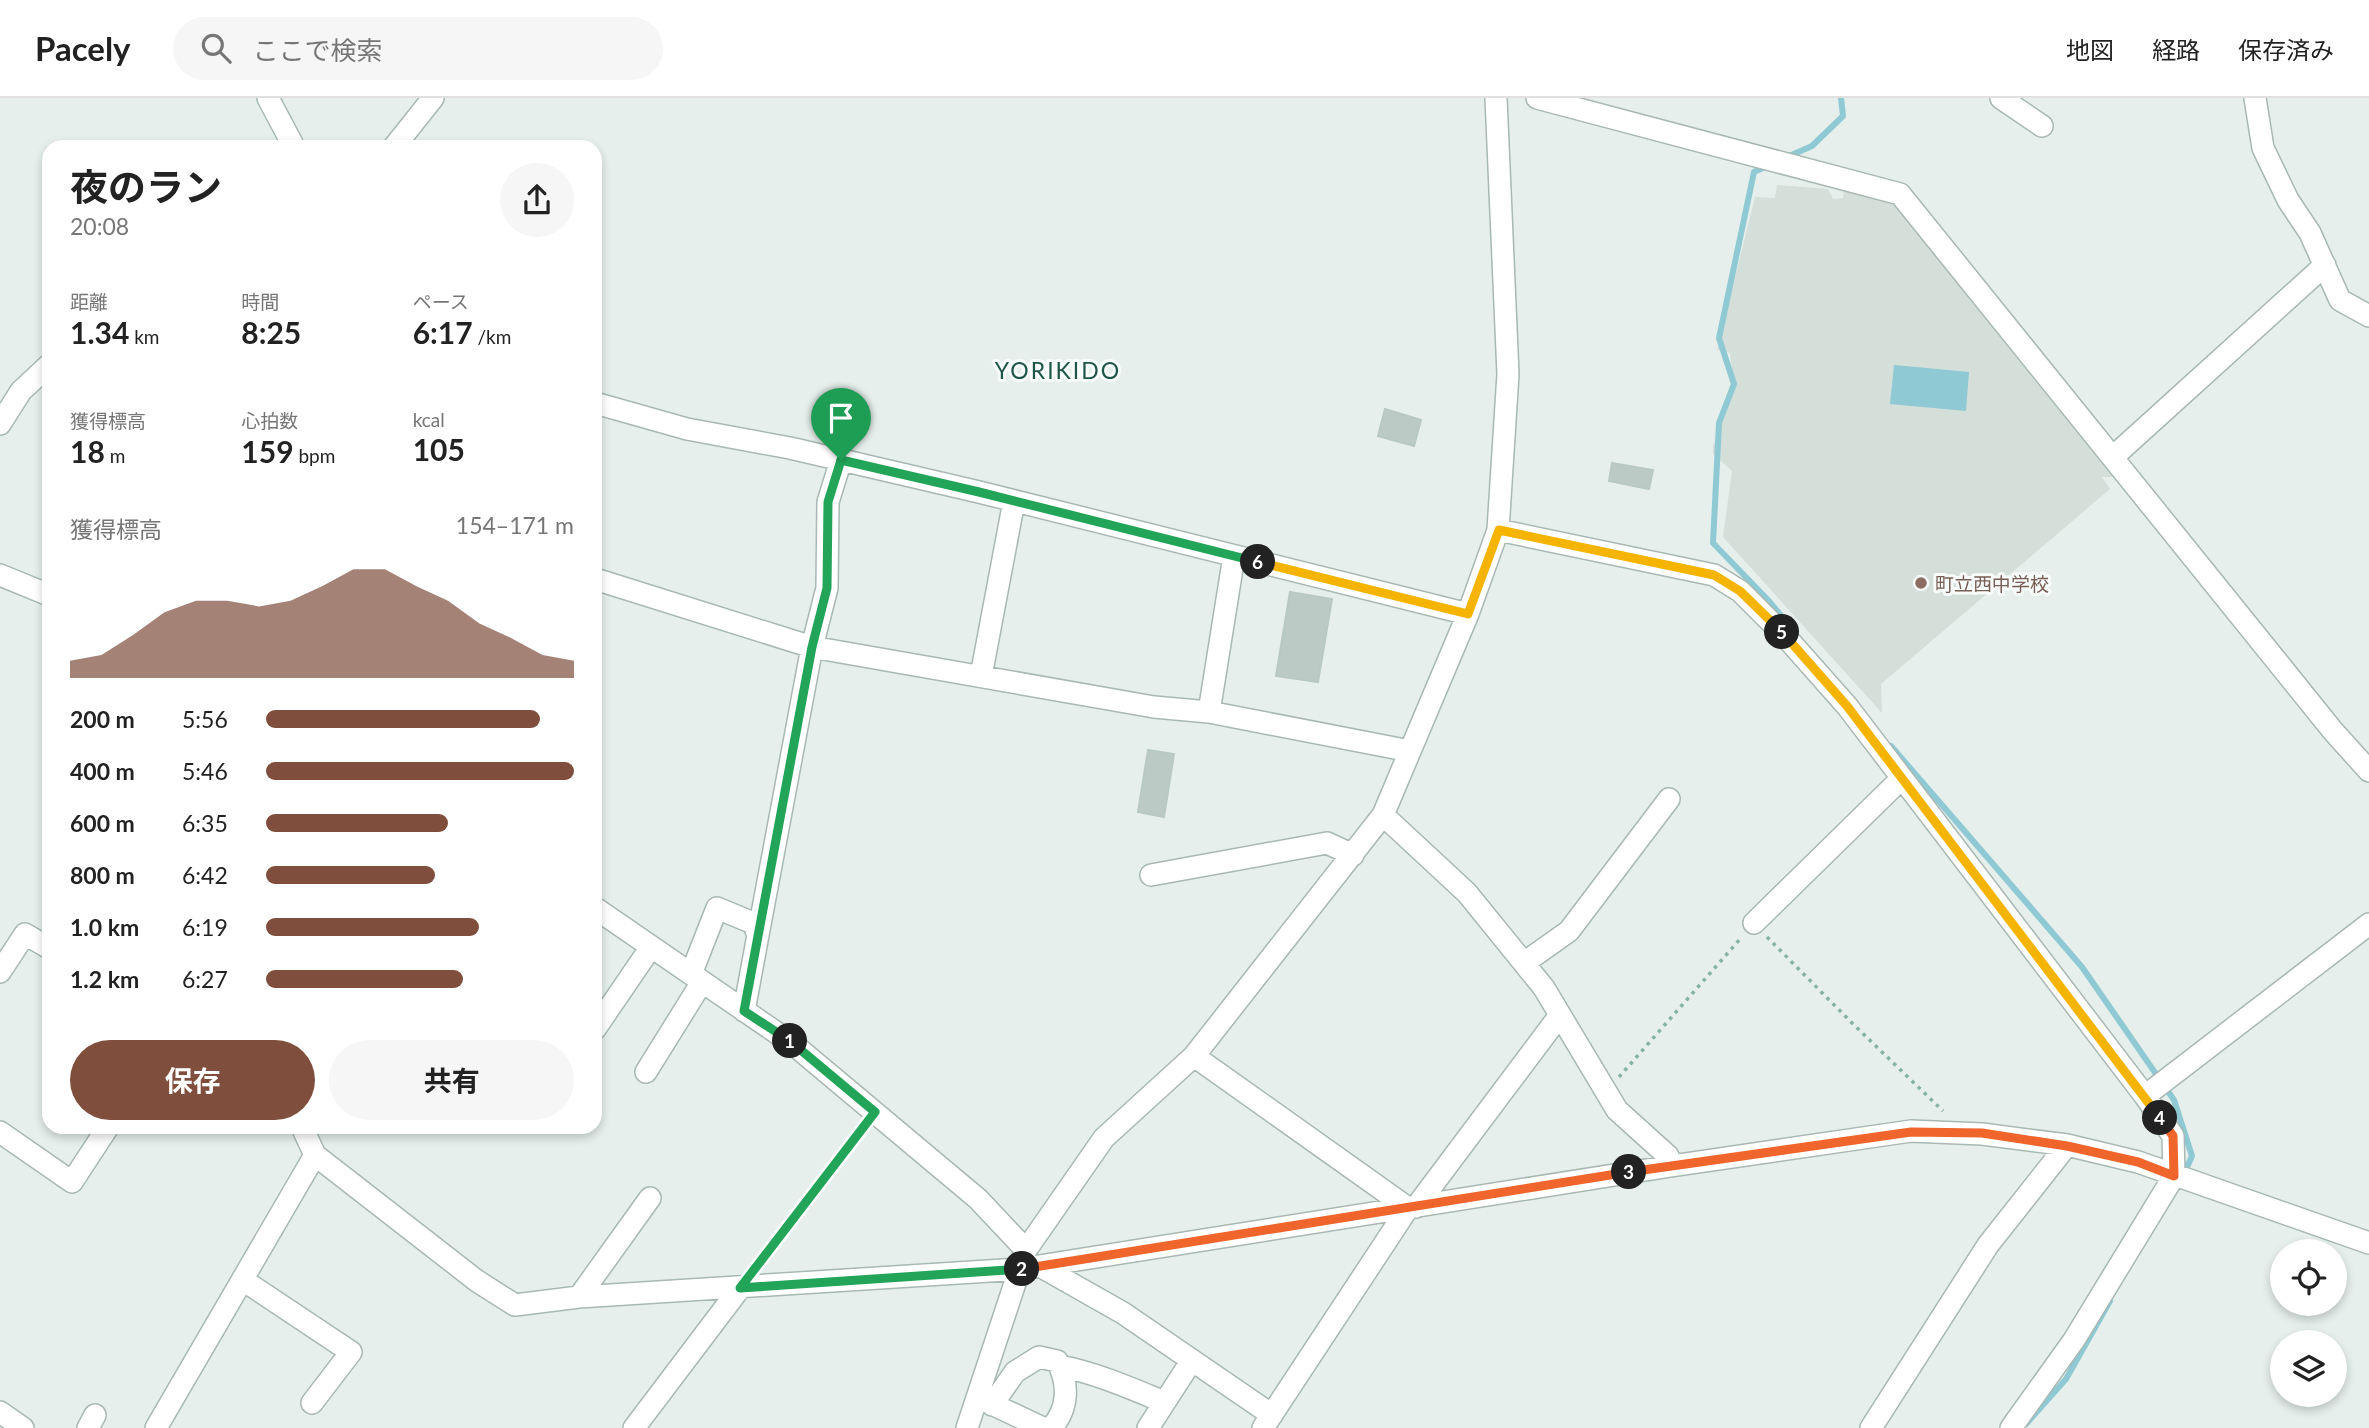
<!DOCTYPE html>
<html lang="ja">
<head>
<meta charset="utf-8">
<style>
  :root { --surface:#fff; --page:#f6f6f6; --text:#222; --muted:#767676; --line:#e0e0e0; --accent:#804e3d }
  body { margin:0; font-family:Lato,"Noto Sans JP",sans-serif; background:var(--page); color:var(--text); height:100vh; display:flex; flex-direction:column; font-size:26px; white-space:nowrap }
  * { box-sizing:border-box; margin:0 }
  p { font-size:23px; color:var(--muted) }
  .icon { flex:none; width:38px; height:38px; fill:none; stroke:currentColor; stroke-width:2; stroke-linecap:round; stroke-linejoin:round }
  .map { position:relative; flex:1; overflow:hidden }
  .details { position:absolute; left:42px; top:42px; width:560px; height:994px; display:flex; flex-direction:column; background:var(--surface); border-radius:21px; box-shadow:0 4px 10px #0003 }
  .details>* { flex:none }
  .buttons { position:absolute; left:2270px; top:1141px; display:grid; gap:14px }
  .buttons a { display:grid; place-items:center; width:77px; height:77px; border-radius:50%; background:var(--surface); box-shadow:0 4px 10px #0003; font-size:35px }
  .pin { position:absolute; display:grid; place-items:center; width:60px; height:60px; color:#fff; margin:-72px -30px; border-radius:50% 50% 50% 0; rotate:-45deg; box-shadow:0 0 7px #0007 }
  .pin .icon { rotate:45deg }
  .km { position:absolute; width:35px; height:35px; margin:-18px; border-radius:50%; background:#222; color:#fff; font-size:19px; line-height:35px; text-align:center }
  .round { display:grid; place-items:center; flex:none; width:74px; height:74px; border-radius:37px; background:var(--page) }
  .headline { display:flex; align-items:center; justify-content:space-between; height:119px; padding:0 28px }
  h1 { font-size:38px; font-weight:700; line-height:52px }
  .figures { display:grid; grid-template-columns:repeat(3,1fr); gap:10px; height:119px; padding:7px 28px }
  .figures div { display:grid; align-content:center }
  .figures b { font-size:30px; font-weight:700 }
  .figures small { font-size:19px; font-weight:400 }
  .figures p { font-size:19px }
  .chart { height:196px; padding:14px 28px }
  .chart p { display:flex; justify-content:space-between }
  .chart svg { width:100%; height:126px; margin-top:7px; fill:var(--accent); opacity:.7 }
  .action { display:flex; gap:14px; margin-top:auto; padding:14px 28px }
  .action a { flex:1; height:80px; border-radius:42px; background:var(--accent); color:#fff; font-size:28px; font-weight:700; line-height:80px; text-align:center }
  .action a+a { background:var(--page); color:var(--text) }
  ul { padding:0 28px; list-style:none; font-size:23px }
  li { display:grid; grid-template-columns:112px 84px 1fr; align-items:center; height:52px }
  li i { height:18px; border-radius:9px; background:var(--accent) }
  header { display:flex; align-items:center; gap:42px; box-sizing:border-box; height:98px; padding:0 35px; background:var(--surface); border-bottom:2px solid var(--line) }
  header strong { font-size:33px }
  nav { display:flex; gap:38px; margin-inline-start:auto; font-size:24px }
  .search { width:490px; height:63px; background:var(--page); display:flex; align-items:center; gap:18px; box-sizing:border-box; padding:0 24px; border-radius:38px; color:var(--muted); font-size:26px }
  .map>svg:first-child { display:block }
</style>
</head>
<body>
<header>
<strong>Pacely</strong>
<div class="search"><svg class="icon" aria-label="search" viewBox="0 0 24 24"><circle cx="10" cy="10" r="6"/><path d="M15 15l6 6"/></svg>ここで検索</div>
<nav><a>地図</a><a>経路</a><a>保存済み</a></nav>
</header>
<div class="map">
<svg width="2369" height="1330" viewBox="0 0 2369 1330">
  <rect width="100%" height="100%" fill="#e6efeb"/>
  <path fill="#d4dfda" d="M1777,87L1828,91L1833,101L1843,100L1844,93L1899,105L2120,379H2102L2110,391L1881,586L1882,615L1723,439L1732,373L1713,356V348L1734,290L1730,255L1717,252L1755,99L1775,100Z"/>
  <path fill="#8ec9d4" d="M1894,267L1969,274L1966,313L1890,306Z"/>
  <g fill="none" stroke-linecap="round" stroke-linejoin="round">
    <path stroke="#8ec9d4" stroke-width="6" d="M1787,59L1812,48L1843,18L1841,0
      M1767,68L1754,74L1719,240L1734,286L1719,325L1713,445L1768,502L1794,533
      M1891,648L2082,869L2174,1002L2192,1058L2184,1076
      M2026,1326L2066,1281L2110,1203"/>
  </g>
  <path fill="#bbcac4" stroke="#b8c9c2" stroke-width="2" d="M1385,311L1421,322L1414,348L1378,338Z
    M1612,365L1653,372L1649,391L1609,383Z
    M1290,494L1332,501L1318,584L1276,578Z
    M1148,652L1174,656L1164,719L1138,714Z"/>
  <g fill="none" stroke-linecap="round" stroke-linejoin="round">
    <defs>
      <path id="minor" d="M268,0L294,49
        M1537,0L1900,96L2333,633L2369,673
        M2001,0L2042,28
        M2255,0L2263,50L2288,102L2310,135L2340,202L2369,218
        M394,49L433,0
        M595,305L687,331L790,350L979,394L1468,516
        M0,326L21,293L49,267
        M2113,359L2325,167
        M1498,432L1714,477L1740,493L1785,538L1847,608L2145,998L2173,1038L2174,1078L2074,1242L2011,1330
        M1234,458L1209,614L1410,653
        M0,477L49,497
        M595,481L812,549L1154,609L1209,614
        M981,578L1014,403
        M1383,717L1467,795L1544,890L1617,1012L1668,1058L1671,1068
        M1151,777L1327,745L1353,757
        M595,810L793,946L978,1101L1026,1152
        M1754,825L1902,680
        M758,837L812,549L827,490L828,404L841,362
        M1524,865L1569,833L1669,701
        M0,874L25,836L49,850
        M691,876L717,810L753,825L758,837L744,913
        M595,931L651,849
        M1194,958L1408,1110L1263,1330
        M646,974L702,884
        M2145,998L2369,826
        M302,1029L315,1057L477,1183L515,1207L579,1199L1020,1171L1671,1068L1911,1033L1982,1036L2067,1047L2138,1064L2369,1145
        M0,1034L72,1084L108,1029
        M1416,1109L1560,917
        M1040,1168L1123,1215L1272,1317
        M243,1182L351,1254L312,1305
        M579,1199L650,1100
        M1060,1268C1096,1275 1130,1290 1164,1304
        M981,1301L1043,1330
        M992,1307L1015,1274L1039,1259L1057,1263C1069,1285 1069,1311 1051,1330
        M0,1314L23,1330
        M88,1330L95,1317
        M156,1330L315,1057
        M634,1330L740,1190
        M967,1330L1026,1152L1104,1040L1194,958L1383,717L1468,516L1498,432L1508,276L1496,0
        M1148,1330L1192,1262
        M1871,1330L1988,1147L2067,1047"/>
    </defs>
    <use href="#minor" stroke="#a8b8b2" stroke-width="24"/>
    <path stroke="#86b3a5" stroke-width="3.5" stroke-dasharray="3.5 5" stroke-linecap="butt" d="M1767,839L1851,924L1943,1013
      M1619,979L1741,840
      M758,1166L863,1031"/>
    <use href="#minor" stroke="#fff" stroke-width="21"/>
  </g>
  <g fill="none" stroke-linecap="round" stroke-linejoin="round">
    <defs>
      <path id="split-1" d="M790,943L744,913L812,549L827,490L828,404L841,362"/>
      <path id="split-2" d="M790,943L875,1014L740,1190L1022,1171"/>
      <path id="split-3" d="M1022,1171L1629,1074"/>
      <path id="split-4" d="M1629,1074L1911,1034L1982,1035L2067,1048L2138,1064L2174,1078L2173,1038L2160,1020"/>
      <path id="split-5" d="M1782,534L1847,608L2160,1020"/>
      <path id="split-6" d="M1258,464L1468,516L1499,432L1714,477L1740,493L1782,534"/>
      <path id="split-7" d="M841,362L979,394L1258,464"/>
    </defs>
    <use href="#split-1" stroke="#fff" stroke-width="14"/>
    <use href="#split-2" stroke="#fff" stroke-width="14"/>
    <use href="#split-3" stroke="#fff" stroke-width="14"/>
    <use href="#split-4" stroke="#fff" stroke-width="14"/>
    <use href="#split-5" stroke="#fff" stroke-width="14"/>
    <use href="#split-6" stroke="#fff" stroke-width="14"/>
    <use href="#split-7" stroke="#fff" stroke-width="14"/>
    <use href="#split-1" stroke="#22a559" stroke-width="9"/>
    <use href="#split-2" stroke="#22a559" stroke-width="9"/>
    <use href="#split-3" stroke="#f0652b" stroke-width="9"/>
    <use href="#split-4" stroke="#f0652b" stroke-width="9"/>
    <use href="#split-5" stroke="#f5b400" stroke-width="9"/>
    <use href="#split-6" stroke="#f5b400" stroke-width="9"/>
    <use href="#split-7" stroke="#22a559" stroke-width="9"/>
  </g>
  <circle fill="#8d6e63" stroke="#f7fbf9" stroke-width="2.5" cx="1921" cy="485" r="7"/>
  <g text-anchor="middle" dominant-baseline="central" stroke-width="6" stroke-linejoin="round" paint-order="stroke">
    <g font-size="19" fill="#785e54" stroke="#f7fbf9" text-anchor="start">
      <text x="1935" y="485">町立西中学校</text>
    </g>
    <g font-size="23" letter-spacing="2" fill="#1f5548" stroke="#f7fbf9">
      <text x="1058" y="272">YORIKIDO</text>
    </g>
  </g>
</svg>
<div class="buttons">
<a><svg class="icon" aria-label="locate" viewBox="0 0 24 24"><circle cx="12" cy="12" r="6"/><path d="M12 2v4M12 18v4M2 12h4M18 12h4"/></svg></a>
<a><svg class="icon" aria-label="layers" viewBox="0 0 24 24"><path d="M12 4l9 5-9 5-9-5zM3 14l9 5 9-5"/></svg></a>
</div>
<div class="pin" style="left:841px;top:362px;background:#1e9e55"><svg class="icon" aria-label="arrive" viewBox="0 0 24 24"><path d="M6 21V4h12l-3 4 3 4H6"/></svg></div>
<b class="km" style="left:790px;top:943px">1</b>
<b class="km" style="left:1022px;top:1171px">2</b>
<b class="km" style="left:1629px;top:1074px">3</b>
<b class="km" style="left:2160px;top:1020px">4</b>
<b class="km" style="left:1782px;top:534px">5</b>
<b class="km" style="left:1258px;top:464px">6</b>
<section class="details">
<div class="headline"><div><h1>夜のラン</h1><p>20:08</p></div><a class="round"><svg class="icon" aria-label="share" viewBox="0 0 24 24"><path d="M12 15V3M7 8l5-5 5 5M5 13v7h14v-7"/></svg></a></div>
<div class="figures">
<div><p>距離</p><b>1.34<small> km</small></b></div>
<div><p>時間</p><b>8:25</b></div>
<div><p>ペース</p><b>6:17<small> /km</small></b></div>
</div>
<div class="figures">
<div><p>獲得標高</p><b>18<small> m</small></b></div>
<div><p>心拍数</p><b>159<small> bpm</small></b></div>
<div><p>kcal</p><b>105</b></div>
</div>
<div class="chart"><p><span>獲得標高</span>154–171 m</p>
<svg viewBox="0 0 160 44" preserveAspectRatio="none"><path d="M0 44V38L10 36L20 29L30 21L40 17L50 17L60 19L70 17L80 12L90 6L100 6L110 12L120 17L130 25L140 30L150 36L160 38V44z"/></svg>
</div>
<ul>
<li><b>200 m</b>5:56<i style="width:89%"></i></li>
<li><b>400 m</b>5:46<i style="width:100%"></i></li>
<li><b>600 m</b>6:35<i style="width:59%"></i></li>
<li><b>800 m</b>6:42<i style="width:55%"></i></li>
<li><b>1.0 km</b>6:19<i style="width:69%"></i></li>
<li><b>1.2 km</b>6:27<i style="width:64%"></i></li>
</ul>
<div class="action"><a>保存</a><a>共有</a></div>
</section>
</div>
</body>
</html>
